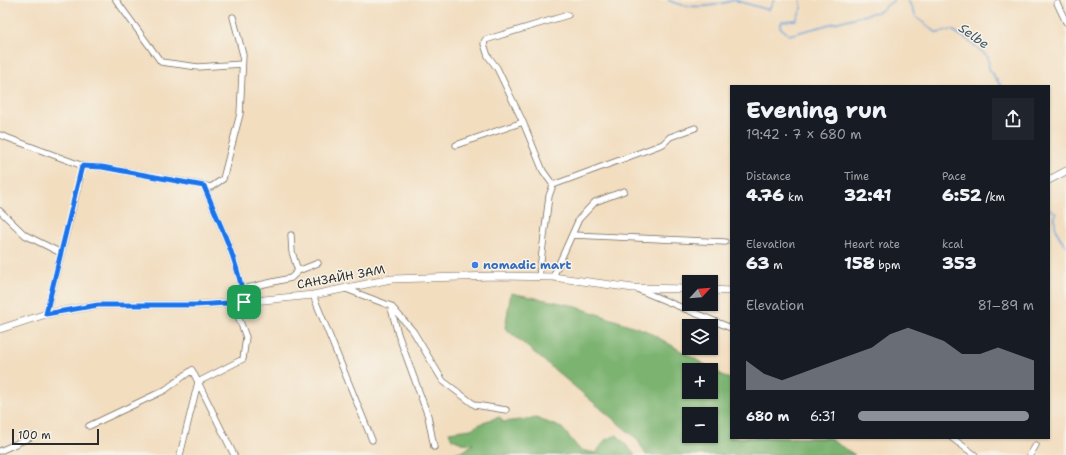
<!DOCTYPE html>
<html lang="en">
<head>
<meta charset="utf-8">
<style>
  :root { --surface:#171b24; --page:#20242c; --text:#f1f3f6; --muted:#9ea1a6; --accent:#8c9099 }
  body { margin:0; font-family:"Shantell Sans",sans-serif; background:var(--page); color:var(--text); height:100vh; display:flex; flex-direction:column; font-size:15px; white-space:nowrap }
  * { box-sizing:border-box; margin:0 }
  p { font-size:13px; color:var(--muted) }
  .icon { flex:none; width:22px; height:22px; fill:none; stroke:currentColor; stroke-width:2; stroke-linecap:round; stroke-linejoin:round }
  .map { position:relative; flex:1; overflow:hidden }
  .drawer { position:absolute; left:730px; top:85px; width:320px; height:354px; display:flex; flex-direction:column; background:var(--surface); border-radius:0px; box-shadow:0 1px 3px #0004 }
  .drawer>* { flex:none }
  .needle { width:26px; rotate:64deg }
  .buttons { position:absolute; left:682px; top:275px; display:grid; gap:8px }
  .buttons a { display:grid; place-items:center; width:36px; height:36px; border-radius:0px; background:var(--surface); box-shadow:0 1px 3px #0004; font-size:20px }
  .scale { position:absolute; left:12px; bottom:10px; width:87px; box-sizing:border-box; padding-left:4px; border:2px solid #2b2b2b; border-top:0; font-size:11px; line-height:14px; white-space:nowrap; color:#2b2b2b; -webkit-text-stroke:3px #f7f3e8; paint-order:stroke }
  .pin { position:absolute; display:grid; place-items:center; width:34px; height:34px; color:#fff; margin:-17px; border-radius:8px; box-shadow:0 2px 6px #0006 }
  .round { display:grid; place-items:center; flex:none; width:42px; height:42px; border-radius:0px; background:var(--page) }
  .head { display:flex; align-items:center; justify-content:space-between; height:68px; padding:0 16px }
  h1 { font-size:22px; font-weight:800; line-height:30px }
  .stats { display:grid; grid-template-columns:repeat(3,1fr); gap:6px; height:68px; padding:4px 16px }
  .stats div { display:grid; align-content:center }
  .stats b { font-size:17px; font-weight:800 }
  .stats small { font-size:11px; font-weight:400 }
  .stats p { font-size:11px }
  .chart { height:112px; padding:8px 16px }
  .chart p { display:flex; justify-content:space-between }
  .chart svg { width:100%; height:72px; margin-top:4px; fill:var(--accent); opacity:.7 }
  ul { padding:0 16px; list-style:none; font-size:13px }
  li { display:grid; grid-template-columns:64px 48px 1fr; align-items:center; height:30px }
  li i { height:10px; border-radius:5px; background:var(--accent) }
  .map>svg:first-child { display:block }
</style>
</head>
<body>
<div class="map">
<svg width="1066" height="455" viewBox="0 0 1066 455">
  <rect width="100%" height="100%" fill="#f7f3e8"/>
  <filter id="ink" filterUnits="userSpaceOnUse"><feTurbulence type="fractalNoise" baseFrequency=".025" numOctaves="2"/><feDisplacementMap in="SourceGraphic" scale="8" xChannelSelector="R" yChannelSelector="G"/><feConvolveMatrix kernelMatrix="1 2 1 2 8 2 1 2 1" color-interpolation-filters="sRGB"/></filter>
  <filter id="wash" filterUnits="userSpaceOnUse"><feTurbulence type="fractalNoise" baseFrequency=".012" numOctaves="4" result="noise"/><feDisplacementMap in="SourceGraphic" scale="16" xChannelSelector="R" yChannelSelector="G"/><feGaussianBlur stdDeviation="0.9" result="paint"/><feColorMatrix in="noise" values="0 0 0 0 0 0 0 0 0 0 0 0 0 0 0 0 0 1.4 0 .05"/><feComposite in="paint" operator="in"/></filter>
  <g filter="url(#wash)">
    <rect width="100%" height="100%" fill="#f2ddbf"/>
    <path fill="#7bb371" stroke="#536f4e" fill-rule="evenodd" d="M511,293L571,305L647,331L731,380V438H828L855,455H646L637,439L505,328ZM689,370H711V392H689ZM689,414H711V436H689Z
      M500,417L503,422L536,418L562,428L580,450L596,453L605,440L617,435L635,455H447L465,450L473,444L462,443L452,439L449,432L471,429L486,421Z"/>
    <g fill="none" stroke-linecap="round" stroke-linejoin="round">
      <path stroke="#68a0d7" stroke-width="1.5" d="M668,0C688,10 713,7 734,0
        M734,0L769,10L774,0
        M800,0L802,8L796,20L782,21L780,27L789,35L880,11L894,0
        M908,0L916,17L937,33L952,30L967,39L988,57L989,69L1001,86
        M1049,208L1056,213C1052,226 1058,236 1066,246"/>
    </g>
  </g>
  <g filter="url(#ink)">
    <g fill="none" stroke-linecap="round" stroke-linejoin="round">
      <defs>
        <path id="minor" d="M116,0L161,62L198,67L242,64
          M1057,3L1066,22
          M0,135L83,166
          M456,145L523,122
          M553,185L663,144L670,137L695,128
          M204,186C219,223 239,262 244,302
          M0,211L25,235L61,253
          M573,235L725,242
          M298,271L318,263
          M539,277L549,196L553,185L543,171L523,122L497,68L488,56L484,44L485,40L568,15
          M553,277L579,219L595,202L624,191
          M242,289L291,278L298,271L292,252L291,235
          M346,289L391,306L413,331L443,381L475,405L506,410
          M637,289L731,328
          M313,295L372,440
          M233,303L246,337L243,359L198,382L234,455
          M391,308L398,334L428,416L434,447
          M46,314L83,166L102,167L211,187L223,179L240,114L243,55L233,17
          M89,426L165,390L192,370L198,382L180,455
          M952,438L975,455
          M0,451L33,436
          M1030,455L1036,445"/>
        <path id="major" d="M1049,180L1066,171
          M711,290L731,291
          M0,329L46,314L98,305H196L244,302L313,295L391,279L496,276L553,277L633,288L689,289"/>
      </defs>
      <use href="#minor" stroke="#71695f" stroke-width="7"/>
      <use href="#major" stroke="#71695f" stroke-width="8"/>
      <use href="#minor" stroke="#fff" stroke-width="5.5"/>
      <use href="#major" stroke="#fff" stroke-width="7"/>
    </g>
  </g>
  <g fill="none" stroke-linecap="round" stroke-linejoin="round" filter="url(#ink)">
    <defs>
      <path id="route" d="M82,166L102,167L204,186C219,223 239,262 244,302L196,305H98L46,314Z"/>
    </defs>
    <use href="#route" stroke="#fff" stroke-width="8"/>
    <use href="#route" stroke="#1a73e8" stroke-width="5"/>
  </g>
  <circle fill="#3f7fe0" stroke="#f7f3e8" stroke-width="1.5" cx="475" cy="265" r="4"/>
  <g text-anchor="middle" dominant-baseline="central" stroke-width="3" stroke-linejoin="round" paint-order="stroke">
    <g font-size="12" font-weight="bold" fill="#366cbe" stroke="#f7f3e8" text-anchor="start">
      <text x="483" y="265">nomadic mart</text>
    </g>
    <g font-size="12" fill="#2b2b2b" stroke="#f7f3e8">
      <text transform="translate(341 277) rotate(-10)">САНЗАЙН ЗАМ</text>
    </g>
    <g font-size="13" font-style="italic" fill="#405467" stroke="#f7f3e8">
      <text transform="translate(974 36) rotate(35)">Selbe</text>
    </g>
  </g>
</svg>
<div class="buttons">
<a><svg class="needle" viewBox="-14 -14 28 28"><path d="M0-13l5 13h-10z" fill="#e53935"/><path d="M0 13l5-13h-10z" fill="#9ea1a6"/></svg></a>
<a><svg class="icon" aria-label="layers" viewBox="0 0 24 24"><path d="M12 4l9 5-9 5-9-5zM3 14l9 5 9-5"/></svg></a>
<a>+</a>
<a>−</a>
</div>
<div class="scale">100 m</div>
<div class="pin" style="left:244px;top:302px;background:#1e9e55"><svg class="icon" aria-label="arrive" viewBox="0 0 24 24"><path d="M6 21V4h12l-3 4 3 4H6"/></svg></div>
<section class="drawer">
<div class="head"><div><h1>Evening run</h1><p>19:42 · 7 × 680 m</p></div><a class="round"><svg class="icon" aria-label="share" viewBox="0 0 24 24"><path d="M12 15V3M7 8l5-5 5 5M5 13v7h14v-7"/></svg></a></div>
<div class="stats">
<div><p>Distance</p><b>4.76<small> km</small></b></div>
<div><p>Time</p><b>32:41</b></div>
<div><p>Pace</p><b>6:52<small> /km</small></b></div>
</div>
<div class="stats">
<div><p>Elevation</p><b>63<small> m</small></b></div>
<div><p>Heart rate</p><b>158<small> bpm</small></b></div>
<div><p>kcal</p><b>353</b></div>
</div>
<div class="chart"><p><span>Elevation</span>81–89 m</p>
<svg viewBox="0 0 160 44" preserveAspectRatio="none"><path d="M0 44V26L10 34L20 38L30 34L40 30L50 26L60 22L70 18L80 10L90 6L100 10L110 14L120 22L130 22L140 18L150 22L160 26V44z"/></svg>
</div>
<ul>
<li><b>680 m</b>6:31<i style="width:97%"></i></li>
</ul>
</section>
</div>
</body>
</html>
